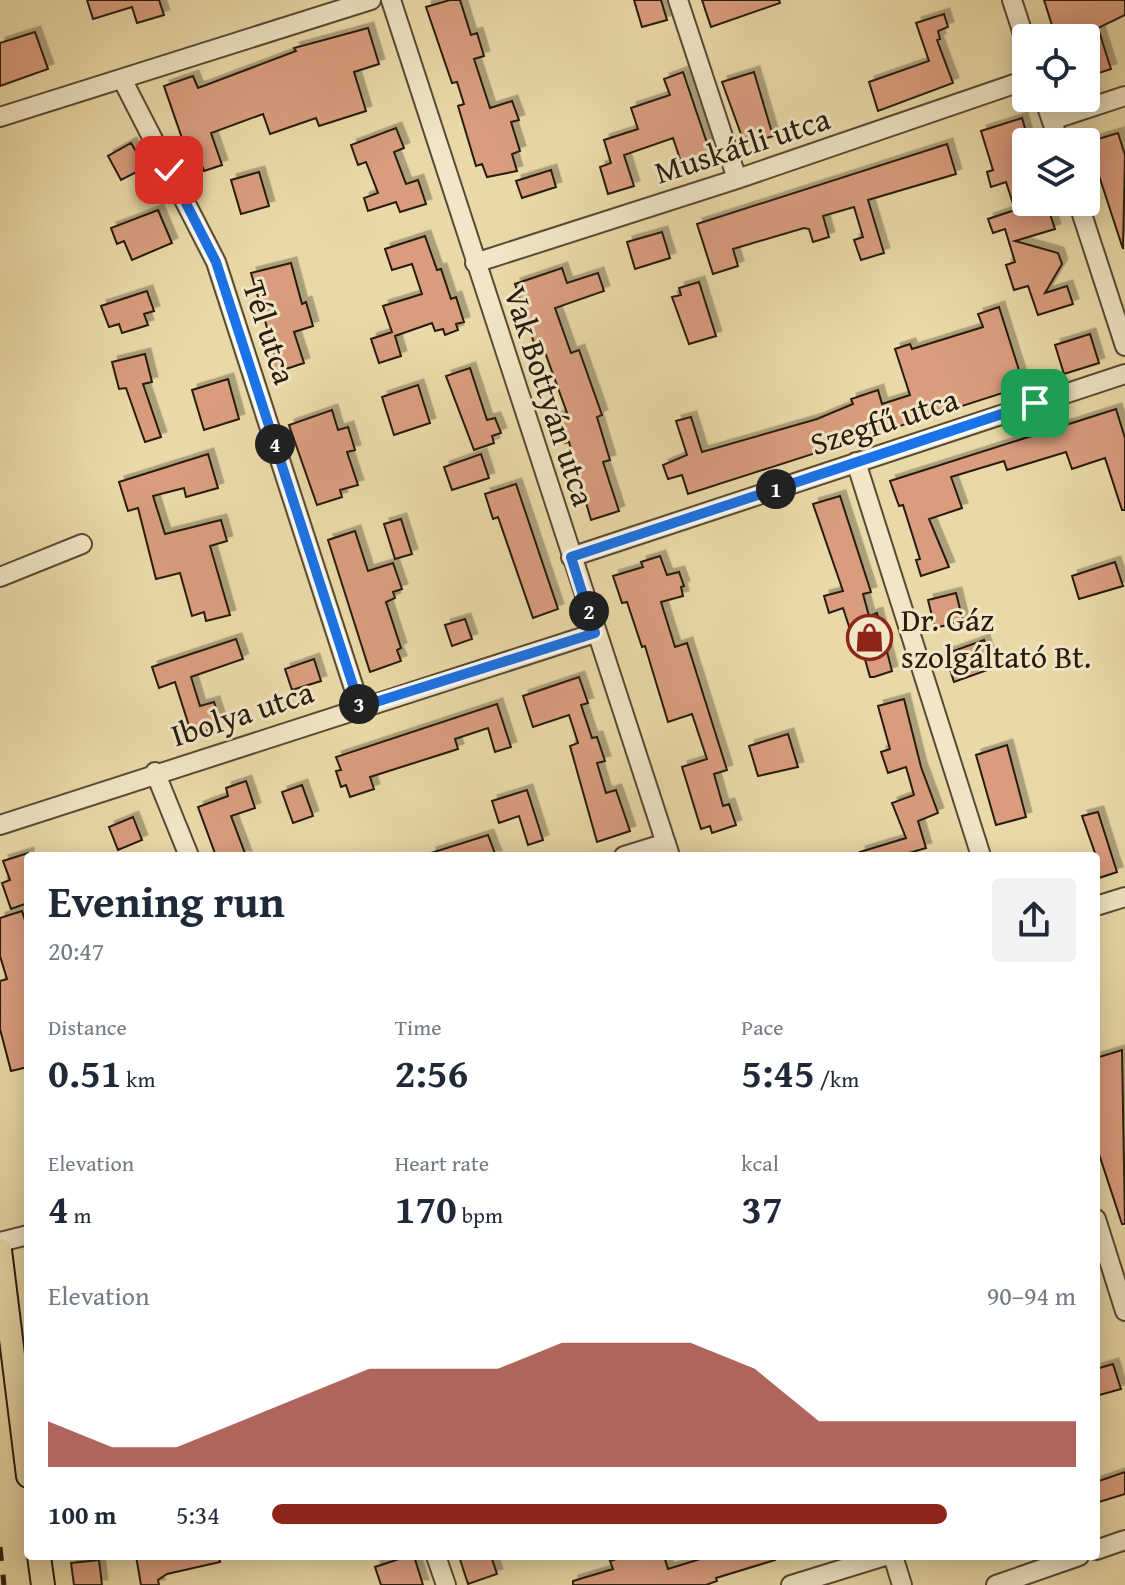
<!DOCTYPE html>
<html lang="en">
<head>
<meta charset="utf-8">
<style>
  :root { --surface:#fff; --page:#f2f2f3; --text:#1f2937; --muted:#747a83; --accent:#8f2418 }
  body { margin:0; font-family:"Gentium Book Plus",serif; background:var(--page); color:var(--text); height:100vh; display:flex; flex-direction:column; font-size:30px; white-space:nowrap }
  * { box-sizing:border-box; margin:0 }
  p { font-size:26px; color:var(--muted) }
  .icon { flex:none; width:44px; height:44px; fill:none; stroke:currentColor; stroke-width:2; stroke-linecap:round; stroke-linejoin:round }
  .map { position:relative; flex:1; overflow:hidden }
  .drawer { position:absolute; left:24px; top:852px; width:1076px; height:708px; display:flex; flex-direction:column; background:var(--surface); border-radius:8px; box-shadow:0 4px 20px #0003 }
  .drawer>* { flex:none }
  .controls { position:absolute; left:1012px; top:24px; display:grid; gap:16px }
  .controls a { display:grid; place-items:center; width:88px; height:88px; border-radius:8px; background:var(--surface); box-shadow:0 4px 20px #0003; font-size:40px }
  .pin { position:absolute; display:grid; place-items:center; width:68px; height:68px; color:#fff; margin:-34px; border-radius:16px; box-shadow:0 4px 12px #0006 }
  .km { position:absolute; width:40px; height:40px; margin:-20px; border-radius:50%; background:#222; color:#fff; font-size:22px; line-height:40px; text-align:center }
  .round { display:grid; place-items:center; flex:none; width:84px; height:84px; border-radius:8px; background:var(--page) }
  .head { display:flex; align-items:center; justify-content:space-between; height:136px; padding:0 24px }
  h1 { font-size:44px; font-weight:700; line-height:60px }
  .metrics { display:grid; grid-template-columns:repeat(3,1fr); gap:12px; height:136px; padding:8px 24px }
  .metrics div { display:grid; align-content:center }
  .metrics b { font-size:40px; font-weight:700 }
  .metrics small { font-size:22px; font-weight:400 }
  .metrics p { font-size:22px }
  .chart { height:224px; padding:16px 24px }
  .chart p { display:flex; justify-content:space-between }
  .chart svg { width:100%; height:144px; margin-top:8px; fill:var(--accent); opacity:.7 }
  ul { padding:0 24px; list-style:none; font-size:26px }
  li { display:grid; grid-template-columns:128px 96px 1fr; align-items:center; height:60px }
  li i { height:20px; border-radius:10px; background:var(--accent) }
  .map>svg:first-child { display:block }
</style>
</head>
<body>
<div class="map">
<svg width="1125" height="1585" viewBox="0 0 1125 1585">
  <defs>
    <filter id="shadow"><feDropShadow dx="5.5" dy="-5.5" stdDeviation="0" flood-color="#0004"/></filter>
  </defs>
  <rect width="100%" height="100%" fill="#ead9a8"/>
  <filter id="stains"><feTurbulence type="fractalNoise" baseFrequency=".0025" numOctaves="4"/><feColorMatrix values="0 0 0 0 .2 0 0 0 0 .09 0 0 0 0 .02 0 0 0 .5 -.17"/></filter>
  <radialGradient id="worn" r=".72"><stop offset=".6" stop-color="#630" stop-opacity="0"/><stop offset="1" stop-color="#630" stop-opacity=".3"/></radialGradient>
  <path fill="#d99d7e" stroke="#271c0d" stroke-width="2" filter="url(#shadow)" d="M87,0H159L164,15L137,23L132,7L93,19Z
    M450,0H460L471,35L477,33L484,56L474,59L490,108L512,101L519,120L511,122L520,151L512,154L517,171L487,177L482,164L476,166L458,106L464,104L457,82L452,83L426,7Z
    M634,0H661L667,20L642,27Z
    M702,0H779L780,3L711,27Z
    M1044,0H1125V15L1098,28L1111,69L1086,77V38H1056Z
    M944,14L948,27L938,31L940,39L937,40L953,83L878,111L869,82L929,61L916,23Z
    M368,28L379,64L354,72L366,111L319,126L316,118L270,134L263,114L211,133L222,165L204,171L193,141L184,144L164,86L193,76L198,88L296,51L294,48Z
    M35,32L48,69L0,86V43Z
    M683,72L711,155L682,165L673,138L624,155L634,186L608,194L600,167L611,163L604,140L638,129L631,108L670,95L664,79Z
    M754,72L773,136L745,145L722,82Z
    M1022,118L1029,142H1026V202H1046L1055,229L1015,241L1058,253L1062,264L1045,293L1067,286L1073,304L1038,315L1028,286L1014,290L1006,265L1015,262L1005,229L993,233L988,219L1015,210L1006,182L991,187L987,172L993,170L981,131Z
    M396,128L404,148L394,152L406,184L418,180L426,204L400,212L396,202L368,211L364,198L378,193L366,162L358,165L351,145Z
    M1118,133L1125,155L1123,249L1088,142Z
    M131,143L137,153L144,149L152,164L121,180L108,156Z
    M947,144L956,174L868,200L884,253L861,260L854,240L863,237L854,207L823,216L829,237L813,242L809,229L804,228L733,249L738,266L713,274L697,224Z
    M551,170L556,187L522,198L516,181Z
    M259,172L269,206L241,214L231,180Z
    M158,210L172,243L132,260L124,241L117,244L111,228Z
    M662,232L670,258L635,269L627,242Z
    M425,236L437,270L441,269L451,299L456,297L464,322L456,324L458,330L445,335L443,329L435,331L432,323L395,336L401,356L379,363L371,339L392,332L383,306L422,294L412,264L392,270L385,249Z
    M291,263L302,304L306,302L313,326L294,332L304,363L274,373L268,358L275,355L251,273Z
    M562,268L567,283L598,273L604,291L555,308L571,353L579,350L602,415L597,417L610,460L603,462L619,511L591,520L569,442L564,443L556,417L567,413L542,344L535,346L515,284Z
    M699,282L716,336L689,344L672,297L681,295L679,288Z
    M147,291L154,311L144,314L148,325L122,333L119,324L109,327L101,306Z
    M999,307L1024,386L688,494L682,475L668,479L663,465L687,455L676,421L691,417L702,452L817,419L853,404L851,399L878,390L882,404L910,395L895,349L910,344L912,349L983,327L978,314Z
    M1090,334L1099,363L1064,374L1055,345Z
    M145,354L152,382L143,384L161,437L145,442L126,388L119,389L112,362Z
    M470,368L487,420L495,418L501,433L492,436L494,443L474,450L446,376Z
    M228,379L239,419L204,430L192,390Z
    M418,385L430,423L394,435L382,397Z
    M1116,409L1125,438V510H1122L1105,458L1072,469L1066,452L1007,470L1004,461L951,477L962,508L929,519L949,567L921,576L916,560L920,559L903,505L899,506L890,481Z
    M332,410L338,430L348,427L355,450L347,452L358,485L340,490L342,497L317,505L289,425Z
    M208,454L218,488L186,497L184,488L153,496L165,534L221,520L227,541L210,546L230,615L206,621L204,612L192,616L180,573L156,579L138,508L128,511L119,482Z
    M481,454L489,478L452,490L444,467Z
    M516,484L558,609L533,618L498,517L493,519L485,494Z
    M840,496L871,592L863,594L869,616L877,613L892,671L874,677H870L864,656L859,657L843,608L829,613L824,596L843,591L813,504Z
    M401,519L412,554L395,559L384,524Z
    M355,531L368,571L393,563L402,589L393,592L395,598L386,602L401,648L397,650L401,661L370,672L328,540Z
    M660,556L667,575L679,572L684,586L681,587L683,596L661,602L675,647L687,643L727,770L714,774L723,806L729,804L736,825L712,833L710,826L701,829L682,767L707,759L692,714L668,722L645,646L642,647L627,602L622,603L613,576L643,567L641,562Z
    M1115,562L1123,586L1079,599L1072,576Z
    M956,593L963,621L935,628L928,600Z
    M465,619L472,639L452,646L445,625Z
    M236,639L243,659L191,677L200,706L214,702L222,726L196,734L194,728L190,729L175,682L159,688L152,667Z
    M984,640L993,668L954,682L945,654Z
    M314,659L321,681L292,690L285,669Z
    M579,677L588,703L581,705L592,738L597,737L605,761L597,763L606,793L616,790L630,831L597,842L570,746L578,743L569,715L533,727L523,696Z
    M904,699L921,767L938,813L918,821L926,848L899,856H861L860,852L906,838L892,803L914,795L906,767L888,773L881,752L890,749L878,706Z
    M497,704L511,747L495,752L488,728L455,739L458,749L370,777L374,789L350,797L346,785L341,787L336,771L341,770L336,757Z
    M788,734L798,767L758,776L749,746Z
    M1007,745L1026,817L996,825L976,755Z
    M246,781L255,808L231,816L246,856H216L198,807L228,796L226,788Z
    M302,785L313,816L293,823L282,792Z
    M527,790L543,840L528,845L519,816L499,823L492,801Z
    M1098,812L1117,872L1096,879V856L1082,816Z
    M133,817L142,840L118,850L109,827Z
    M488,835L496,856H431V853Z
    M28,853V903L11,909L2,883L10,880L3,861Z
    M22,911L28,930V1067L11,1071L0,1029V981L7,979L0,956V918Z
    M1122,1050L1125,1224H1122L1096,1145V1058Z
    M1113,1364L1121,1389L1096,1396V1369Z
    M1125,1472V1494L1096,1503V1482Z
    M136,1556H219L220,1562L167,1574L158,1580L159,1585H141Z
    M408,1556H414L423,1585H381L375,1567Z
    M459,1556H491L497,1574L468,1584Z
    M626,1556H664L668,1569L710,1556H775V1560L716,1578L717,1581L706,1585H573V1581L613,1569L610,1561Z
    M99,1560L102,1585H74L71,1563Z"/>
  <g fill="none" stroke-linecap="round" stroke-linejoin="round">
    <defs>
      <path id="minor" d="M391,0L670,856
        M678,0L737,179
        M1012,0L1026,43
        M122,79L216,262L360,707
        M1044,98L1059,142
        M0,117L371,0
        M1052,120L1125,96
        M1078,202L1125,346
        M475,263L737,179L1026,80
        M856,462L981,856
        M571,557L1125,374
        M0,577L82,544
        M155,772L189,856
        M0,825L595,633
        M624,856L666,843
        M1096,906L1125,897
        M1096,1219L1125,1311
        M0,1242L28,1235
        M1096,1550L1125,1540
        M436,1556L446,1585
        M893,1556L902,1585
        M791,1585L885,1556
        M996,1585L1079,1556"/>
      <path id="major" d="M0,1250L28,1476
        M39,1556L43,1585"/>
    </defs>
    <use href="#minor" stroke="#584b34" stroke-width="22"/>
    <use href="#major" stroke="#271c0d" stroke-width="26"/>
    <use href="#minor" stroke="#f1e6c6" stroke-width="18"/>
    <use href="#major" stroke="#ead9a8" stroke-width="22"/>
    <path stroke="#271c0d" stroke-width="5" stroke-dasharray="14 14" stroke-linecap="butt" d="M0,1547L4,1585"/>
  </g>
  <g fill="none" stroke-linecap="round" stroke-linejoin="round">
    <defs>
      <path id="route" d="M169,170L216,262L360,707L595,633L571,557L1035,403"/>
    </defs>
    <use href="#route" stroke="#fff" stroke-width="16"/>
    <use href="#route" stroke="#1a73e8" stroke-width="10"/>
  </g>
  <defs>
    <symbol id="shop-ring" viewBox="-11 -11 22 22"><circle r="9.5" fill="#f1e6c6" stroke="#8f2418" stroke-width="1.5"/><path d="M-5-2.5h2.3a2.7 3.5 0 0 1 5.4 0H5L5.5 6h-11ZM-1.5-2.5h3a1.5 2.3 0 0 0-3 0Z" fill="#8f2418"/></symbol>
  </defs>
  <g fill-rule="evenodd">
    <use href="#shop-ring" x="844" y="612" width="51" height="51"/>
  </g>
  <g text-anchor="middle" dominant-baseline="central" stroke-width="6" stroke-linejoin="round" paint-order="stroke">
    <g font-size="32" fill="#271c0d" stroke="#f1e6c6">
      <text transform="translate(742 145) rotate(-18)">Muskátli utca</text>
      <text transform="translate(270 332) rotate(72)">Tél utca</text>
      <text transform="translate(550 396) rotate(72)">Vak Bottyán utca</text>
      <text transform="translate(884 421) rotate(-18)">Szegfű utca</text>
      <text transform="translate(242 713) rotate(-18)">Ibolya utca</text>
    </g>
    <g font-size="32" fill="#271c0d" stroke="#f1e6c6" text-anchor="start">
      <text x="901" y="619">Dr. Gáz<tspan x="901" dy="37">szolgáltató Bt.</tspan></text>
    </g>
  </g>
  <rect width="100%" height="100%" filter="url(#stains)"/>
  <rect width="100%" height="100%" fill="url(#worn)"/>
</svg>
<div class="controls">
<a><svg class="icon" aria-label="locate" viewBox="0 0 24 24"><circle cx="12" cy="12" r="6"/><path d="M12 2v4M12 18v4M2 12h4M18 12h4"/></svg></a>
<a><svg class="icon" aria-label="layers" viewBox="0 0 24 24"><path d="M12 4l9 5-9 5-9-5zM3 14l9 5 9-5"/></svg></a>
</div>
<div class="pin" style="left:1035px;top:403px;background:#1e9e55"><svg class="icon" aria-label="arrive" viewBox="0 0 24 24"><path d="M6 21V4h12l-3 4 3 4H6"/></svg></div>
<div class="pin" style="left:169px;top:170px;background:#d93025"><svg class="icon" aria-label="check" viewBox="0 0 24 24"><path d="M5 12l5 5 9-10"/></svg></div>
<b class="km" style="left:776px;top:489px">1</b>
<b class="km" style="left:589px;top:611px">2</b>
<b class="km" style="left:359px;top:704px">3</b>
<b class="km" style="left:275px;top:444px">4</b>
<section class="drawer">
<div class="head"><div><h1>Evening run</h1><p>20:47</p></div><a class="round"><svg class="icon" aria-label="share" viewBox="0 0 24 24"><path d="M12 15V3M7 8l5-5 5 5M5 13v7h14v-7"/></svg></a></div>
<div class="metrics">
<div><p>Distance</p><b>0.51<small> km</small></b></div>
<div><p>Time</p><b>2:56</b></div>
<div><p>Pace</p><b>5:45<small> /km</small></b></div>
</div>
<div class="metrics">
<div><p>Elevation</p><b>4<small> m</small></b></div>
<div><p>Heart rate</p><b>170<small> bpm</small></b></div>
<div><p>kcal</p><b>37</b></div>
</div>
<div class="chart"><p><span>Elevation</span>90–94 m</p>
<svg viewBox="0 0 160 44" preserveAspectRatio="none"><path d="M0 44V30L10 38L20 38L30 30L40 22L50 14L60 14L70 14L80 6L90 6L100 6L110 14L120 30L130 30L140 30L150 30L160 30V44z"/></svg>
</div>
<ul>
<li><b>100 m</b>5:34<i style="width:84%"></i></li>
</ul>
</section>
</div>
</body>
</html>
